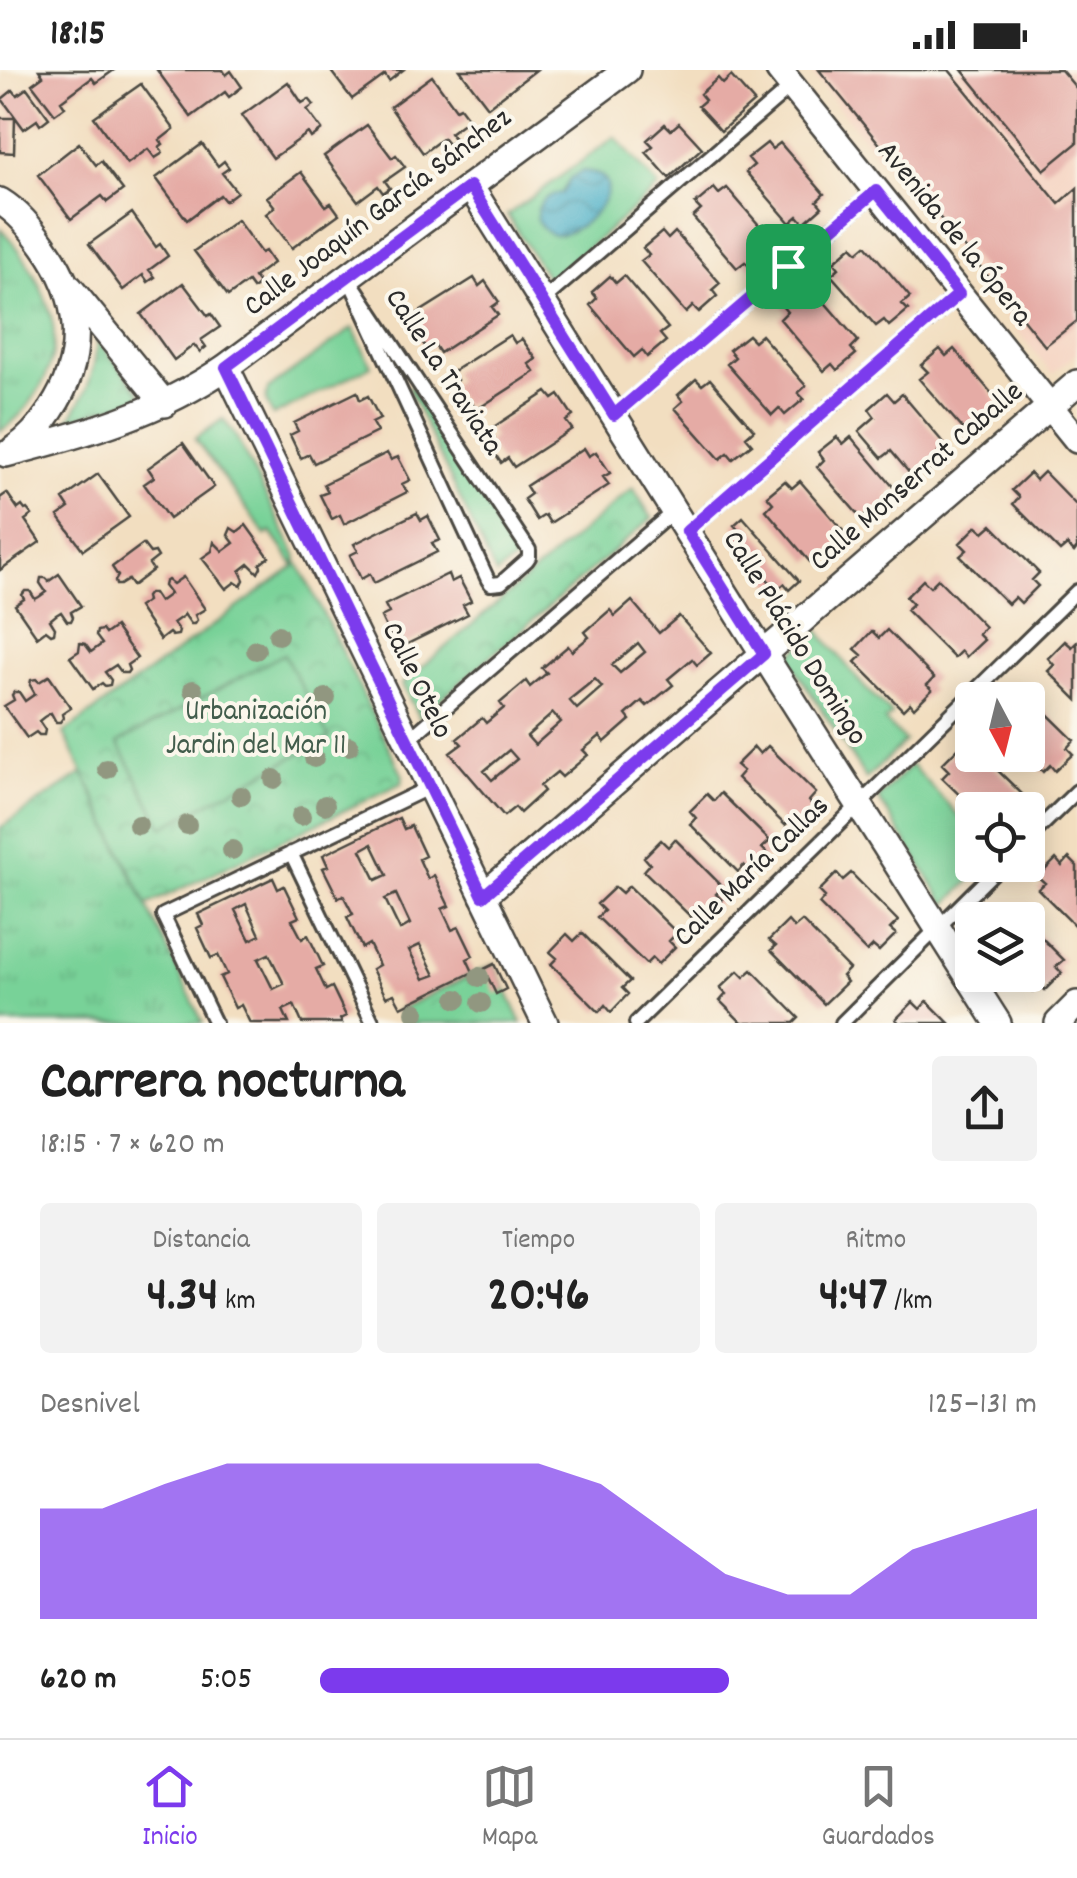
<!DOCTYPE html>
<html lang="es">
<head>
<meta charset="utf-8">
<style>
  :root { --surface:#fff; --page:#f2f2f2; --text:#222; --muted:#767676; --line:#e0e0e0; --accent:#7c3aed }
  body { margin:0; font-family:Dekko,sans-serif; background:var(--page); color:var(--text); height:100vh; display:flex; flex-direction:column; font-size:38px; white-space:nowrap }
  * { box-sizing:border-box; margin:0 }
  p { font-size:32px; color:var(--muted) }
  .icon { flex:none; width:55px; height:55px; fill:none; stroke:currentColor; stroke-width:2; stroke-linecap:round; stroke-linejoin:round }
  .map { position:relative; height:953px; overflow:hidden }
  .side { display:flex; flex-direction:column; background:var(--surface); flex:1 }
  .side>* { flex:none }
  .needle { width:65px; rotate:173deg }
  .tools { position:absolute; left:955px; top:612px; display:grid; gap:20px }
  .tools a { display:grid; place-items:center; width:90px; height:90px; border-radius:10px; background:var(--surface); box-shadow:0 5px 25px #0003; font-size:50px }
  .pin { position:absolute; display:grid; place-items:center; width:85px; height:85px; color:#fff; margin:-42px; border-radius:20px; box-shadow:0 5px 15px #0006 }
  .round { display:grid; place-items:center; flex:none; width:105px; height:105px; border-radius:10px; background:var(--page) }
  .headline { display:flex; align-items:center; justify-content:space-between; height:170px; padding:0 40px }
  h1 { font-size:55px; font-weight:700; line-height:75px }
  .stats { display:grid; grid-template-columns:repeat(3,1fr); gap:15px; height:170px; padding:10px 40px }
  .stats div { display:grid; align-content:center; border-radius:10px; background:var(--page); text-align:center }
  .stats b { font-size:50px; font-weight:700 }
  .stats small { font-size:28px; font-weight:400 }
  .stats p { font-size:28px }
  .chart { height:280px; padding:20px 40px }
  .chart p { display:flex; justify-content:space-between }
  .chart svg { width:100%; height:180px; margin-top:10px; fill:var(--accent); opacity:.7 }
  ul { padding:0 40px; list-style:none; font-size:32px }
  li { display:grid; grid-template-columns:160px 120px 1fr; align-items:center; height:75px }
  li i { height:25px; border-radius:12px; background:var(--accent) }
  .status { display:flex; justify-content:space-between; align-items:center; height:70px; padding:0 50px; background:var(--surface); direction:ltr }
  .status svg { height:28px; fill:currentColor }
  .tab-bar { display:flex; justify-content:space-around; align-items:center; height:140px; border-top:2px solid var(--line); background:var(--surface); font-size:28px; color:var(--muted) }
  .tab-bar a { display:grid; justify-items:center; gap:5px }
  .tab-bar .on { color:var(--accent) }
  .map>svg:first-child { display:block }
</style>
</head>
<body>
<div class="status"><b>18:15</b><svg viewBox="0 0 49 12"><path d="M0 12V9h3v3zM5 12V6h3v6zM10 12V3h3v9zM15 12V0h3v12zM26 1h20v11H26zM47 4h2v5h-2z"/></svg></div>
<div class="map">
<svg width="1077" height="953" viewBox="0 0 1077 953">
  <defs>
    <pattern id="grass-tufts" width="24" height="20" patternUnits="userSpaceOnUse" patternTransform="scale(2.5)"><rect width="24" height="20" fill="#78d298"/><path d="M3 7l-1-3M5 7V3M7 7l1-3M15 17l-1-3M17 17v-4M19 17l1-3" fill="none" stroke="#68b483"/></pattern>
    <pattern id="park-crowns" width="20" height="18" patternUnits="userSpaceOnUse" patternTransform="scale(2.5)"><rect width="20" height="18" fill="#78d298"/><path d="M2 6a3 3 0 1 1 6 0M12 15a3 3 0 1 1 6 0" fill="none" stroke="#68b483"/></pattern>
    <pattern id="water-waves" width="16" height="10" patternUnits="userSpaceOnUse" patternTransform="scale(2.5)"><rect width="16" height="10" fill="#48afc7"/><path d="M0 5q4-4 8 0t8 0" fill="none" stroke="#3c8fa2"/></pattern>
  </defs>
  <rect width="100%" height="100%" fill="#fbf7ec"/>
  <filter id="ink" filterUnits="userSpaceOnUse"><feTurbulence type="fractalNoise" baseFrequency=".01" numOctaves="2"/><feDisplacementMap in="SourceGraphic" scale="20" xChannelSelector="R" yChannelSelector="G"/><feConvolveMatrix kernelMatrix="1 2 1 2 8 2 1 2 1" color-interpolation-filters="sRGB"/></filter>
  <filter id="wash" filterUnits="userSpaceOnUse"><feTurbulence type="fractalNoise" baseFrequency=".0048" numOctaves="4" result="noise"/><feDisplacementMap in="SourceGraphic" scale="40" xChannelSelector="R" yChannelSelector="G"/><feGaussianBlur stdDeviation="2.25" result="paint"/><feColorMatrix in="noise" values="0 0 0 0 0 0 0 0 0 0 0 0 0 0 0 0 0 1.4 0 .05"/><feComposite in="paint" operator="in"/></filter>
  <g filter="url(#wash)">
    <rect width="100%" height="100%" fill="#f2dec0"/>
    <path fill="#f5d3c1" d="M809,0H1077V283L1052,304Z"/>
    <path fill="url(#grass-tufts)" stroke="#527e62" stroke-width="2.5" d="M0,159C25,180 55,236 54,270C54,304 28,344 0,361Z
      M97,270L141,323L138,329L68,350C87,326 95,301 97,270Z
      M83,703L203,953H0V758Z"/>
    <path fill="url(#park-crowns)" stroke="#527e62" stroke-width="2.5" d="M223,349L235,365L403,706L402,713L147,835L64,663L295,496L271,462L266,465L195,369Z
      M633,418L652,448L419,648L402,614Z
      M494,894L522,953H405L398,940Z"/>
    <path fill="#78d298" stroke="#527e62" stroke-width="2.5" d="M615,67L659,117L549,211L507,145Z
      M353,258L371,296L273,346L266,331L268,319Z
      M411,316L521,485L496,505L408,318Z
      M223,349L235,365L297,487L295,496L271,462L266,465L195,369Z
      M819,561L865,618L892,644L885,651L905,671L866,709L788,587Z
      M284,584L329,668L163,757L118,673Z
      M911,695L972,760V795H986L946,835L878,728Z"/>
    <path fill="url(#water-waves)" stroke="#3a6d79" stroke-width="2.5" d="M583,101C641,105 582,167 555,165C546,164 541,157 537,150C536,132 546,125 562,123L571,108Z"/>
    <g id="blocks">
      <path fill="#e5aba5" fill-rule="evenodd" d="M39,0H114L96,13L92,8L61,31L65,37L55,44L32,14L43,6Z
        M157,0H223L226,5L231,1L242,17L229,27L225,22L191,47Z
        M330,0H403L389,11L385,5L352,29Z
        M460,0H536L488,37Z
        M819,0H949L1059,134L1077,118V251L1045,276Z
        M962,0H1061L1077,19V73L1044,100Z
        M432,6L456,39L460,37L469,49L450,63L455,70L449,75L443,68L423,83L390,37Z
        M731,6L754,32L721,61L698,36L705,30L700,24L718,8L723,14Z
        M288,12L302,33L309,29L314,35L307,40L322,60L311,68L308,63L273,88L242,45Z
        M141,14L174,59L160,70L163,74L159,77L163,83L155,88L148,79L127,94L94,47Z
        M27,18L49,48L40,55L37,50L24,59L2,29L13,20L17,25Z
        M0,48H15L14,83L0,82Z
        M679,53L702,78L669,108L646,82L653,76L647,70L665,54L671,60Z
        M367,55L392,88L396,85L405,97L385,111L390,118L383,123L378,116L358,131L324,86Z
        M79,73L96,95L101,91L123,120L107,132L102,126L71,149L38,105Z
        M767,73L772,79L780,73L824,124L817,131L822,137L804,153L798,146L790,153L746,102L754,95L748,88Z
        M202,74L218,96L224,91L229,98L222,103L237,122L225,131L220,125L187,150L156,108Z
        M301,102L326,136L331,133L339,144L292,178L266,144L275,137L267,127Z
        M714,118L719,124L727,118L771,169L764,176L769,182L751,198L745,192L737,198L693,147L701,140L695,134Z
        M132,143L156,177L160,174L168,186L149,200L155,207L148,212L143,205L123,220L89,174Z
        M237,150L261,183L265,181L273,193L254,207L259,214L253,219L248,212L228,226L194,181Z
        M662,162L668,169L675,162L720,213L712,220L717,226L699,242L693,236L686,243L641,191L649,185L643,178Z
        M866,175L910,227L902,234L908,240L889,256L884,250L876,256L831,205L839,198L834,192L852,176L858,182Z
        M610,206L616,213L624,206L668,258L660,264L666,271L647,287L642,280L634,287L590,235L597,228L592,222Z
        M474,208L479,216L485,211L499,232L492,237L498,245L440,283L434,274L427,279L413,258L420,253L415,245Z
        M183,213L208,246L211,244L220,257L201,270L206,277L200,282L194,275L174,290L141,244Z
        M801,220L806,226L814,220L858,271L851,278L856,284L837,300L832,294L824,301L780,249L787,242L782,236Z
        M510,265L515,273L522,269L536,289L529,294L535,302L476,340L471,331L464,336L450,315L457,310L452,302Z
        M748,265L754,271L761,265L806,316L798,323L804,329L785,345L779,338L772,345L727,294L735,287L729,280Z
        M940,279L946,286L954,279L998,331L991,338L995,343L977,359L972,354L964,360L919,309L928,302L921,295Z
        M696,309L702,315L710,309L754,360L746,367L752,374L733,389L728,383L720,389L675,338L683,331L678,325Z
        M357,322L360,330L368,326L380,349L372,353L377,362L314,393L309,384L301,388L290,365L298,361L294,353Z
        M547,322L553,329L559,325L573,346L566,351L572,359L514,397L508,388L501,393L487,372L494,367L489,360Z
        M887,323L894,331L902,324L946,376L938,382L943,388L925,404L920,398L911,405L891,381L882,388L859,361L875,347L869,339Z
        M837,367L843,374L851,367L895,419L887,426L892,432L874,447L869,442L861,448L817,397L824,390L818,382Z
        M183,373L214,417L169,449L144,414L154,407L148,398Z
        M584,378L589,386L596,382L610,403L603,407L609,415L550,453L545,445L537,450L524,429L531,424L526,416Z
        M387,383L391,390L398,387L410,410L402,414L407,422L344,454L340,445L332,449L320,425L328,422L324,414Z
        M1044,402L1077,436V478L1074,482L1067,475L1060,481L1013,434L1019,427L1012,420L1030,403L1036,410Z
        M98,404L129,447L83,480L58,446L69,438L63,429Z
        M785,411L792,418L800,411L844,462L836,469L841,475L823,491L818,485L810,492L766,440L773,433L767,426Z
        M7,423L18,439L22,436L25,440L27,439L32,445L25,450L40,472L0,500V428Z
        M417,443L421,450L428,446L440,470L432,473L437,482L374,513L370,504L361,509L350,485L358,481L354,474Z
        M743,447L799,511L789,520L784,514L777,520L732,469L740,462L734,455Z
        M246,455L269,487L260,494L261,497L258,503L249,494L240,501L244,510L241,516L235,512L226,519L202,488L212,481L214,472L223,481L234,473L228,465L231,458L237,462Z
        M992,455L1039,503L1032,510L1038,516L1021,533L1015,527L1008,534L960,486L967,480L960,473L977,456L984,462Z
        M143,474L150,483L155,482L158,487L149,494L153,500L132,516L128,510L120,515H116L115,511L118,506L112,497Z
        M59,504L81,536L71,542L73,547L71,551H67L61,542L56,545L50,550L55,558L54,563L51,564L46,560L37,567L15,535L24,529L22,525L25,521H30L35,529L39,527L46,522L40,513L41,508H46L49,511Z
        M448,504L451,512L459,508L471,531L463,535L468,544L405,575L400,566L392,570L381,547L389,543L385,535Z
        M183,507L205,539L195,545L197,550L194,554H191L184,544L183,546L173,553L179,561L178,565L172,566L169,563L160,570L138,537L147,531L146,527L149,523H153L159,532L170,524L164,516L165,512L168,510L173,514Z
        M938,509L985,557L978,564L984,570L966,587L961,581L954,588L906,540L913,534L906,527L923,510L930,517Z
        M632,531L659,563L679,546L711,583L697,595L692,589L668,609L673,615L647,636L642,631L626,645L630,650L605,672L600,666L583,680L588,685L562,707L557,702L540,716L544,721L520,743L515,737L504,746L450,683L462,674L457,669L482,648L486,653L504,638L500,633L526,611L530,617L547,603L542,598L568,576L572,581L589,567L585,562L610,540L615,546ZM638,573L645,582L620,603L612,595ZM595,609L602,617L577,639L569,630ZM553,643L561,652L535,675L527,666ZM509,680L517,689L492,710L484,701Z
        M115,557L137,588L127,595L129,600L127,603H122L116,595L105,602L111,610L110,615L105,616L102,613L93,619L70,587L79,581L80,573L85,574L91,582L102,574L96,566L97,561L102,560L105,564Z
        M887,560L934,608L927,615L932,620L914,638L910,633L903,640L855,592L862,585L855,579L872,561L879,568Z
        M1065,571L1072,577L1077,572V630L1048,601L1054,595L1048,588Z
        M49,606L71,638L62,644L63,648L60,652H56L51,643L44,647L39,651L45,660L44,665H39L36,662L27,668L4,636L14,630L12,625L14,622H19L25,631L35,624L30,615L31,610L36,609L39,612Z
        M1026,623L1074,670L1067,678L1073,684L1055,701L1050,695L1043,702L1028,686V630H1019Z
        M768,676L816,723L809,731L814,737L797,754L791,749L785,755L737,708L743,701L736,695L754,677L760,684Z
        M959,677L966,684L972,677V685H982L1022,724L1014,731L1020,737L1017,740H975L942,708L949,701L942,694Z
        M721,723L770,771L762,778L768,784L751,802L744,795L738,802L690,754L696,748L690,741L707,724L714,731Z
        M399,748L404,759L411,756L425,786L419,789L428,809L434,805L449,836L442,839L452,860L459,857L473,886L467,889L473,902L401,937L394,924L386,927L372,899L379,895L369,874L362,878L347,847L353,844L343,825L338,828L323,798L328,796L323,785ZM372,774L387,805L376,810L361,780ZM396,824L410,854L400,860L385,829ZM420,875L435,905L424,909L409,880Z
        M675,769L723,817L716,824L722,830L704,847L699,842L692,848L644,801L650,794L644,787L661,770L668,777Z
        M1069,788L1077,796V858L1038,819L1045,813L1038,807L1056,789L1062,796Z
        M837,803L843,810L851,803L898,851L890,859L896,864L879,881L873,876L867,882L819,834L825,827L819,821Z
        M273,808L278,819L284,816L299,847L292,850L302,869L308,865L323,896L316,899L326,920L332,917L346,946L340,949L342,953H302L294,935L283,940L289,953H250L241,935L235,938L220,907L227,904L218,885L211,888L197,858L203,855L198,844ZM246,834L260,865L250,870L235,840ZM269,884L284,914L273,919L258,889Z
        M629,816L677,863L669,871L675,877L658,894L652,888L646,894L597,847L604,841L597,834L615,817L622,823Z
        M788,851L794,858L802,851L849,899L842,906L847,912L824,934L771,880L776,876L769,870Z
        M1028,854L1064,890L1056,897L1062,903L1045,920L1039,914L1033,921L1017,905H1028Z
        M582,863L630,911L622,918L628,924L611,942L605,935L599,942L551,894L557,888L550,882L567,864L574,871Z
        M494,894L506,919L496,924L484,899Z
        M752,900L799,948L794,953H742L720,931L726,924L720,918L738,901L744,907Z
        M927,931L949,953H899L896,949L913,932L920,939Z"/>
    </g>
  </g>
  <g filter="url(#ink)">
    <use href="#blocks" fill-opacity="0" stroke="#494641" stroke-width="2.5"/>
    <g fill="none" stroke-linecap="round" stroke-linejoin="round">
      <defs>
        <path id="service" d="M348,207L529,480V487L527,490L501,513L491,514L488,510Z
          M542,231L792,16
          M614,345L876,121
          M687,461L959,224
          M408,670L674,441
          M1028,769L1077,721
          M291,783L373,953
          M215,953L163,845L430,717
          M636,953L1077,521
          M842,953L1001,795"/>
        <path id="minor" d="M779,0L1077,370
          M470,116L776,604L998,953
          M0,131C18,142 30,157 43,175C81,227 88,285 51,340C41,355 30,369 14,379
          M70,218L165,334
          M226,297L545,953
          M6,384C84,364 160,343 226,297L627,0
          M483,826L1077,313
          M1058,953L1077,934"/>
      </defs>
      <use href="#service" stroke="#494641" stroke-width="18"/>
      <use href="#minor" stroke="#494641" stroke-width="30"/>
      <use href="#service" stroke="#fff" stroke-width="12"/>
      <use href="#minor" stroke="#fff" stroke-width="25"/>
    </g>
    <g fill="#919780">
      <circle cx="278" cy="565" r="10"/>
      <circle cx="256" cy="580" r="10"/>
      <circle cx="193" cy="620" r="10"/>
      <circle cx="326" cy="628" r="10"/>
      <circle cx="349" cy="676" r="10"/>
      <circle cx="314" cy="688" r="10"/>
      <circle cx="107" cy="699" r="10"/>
      <circle cx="274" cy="709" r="10"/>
      <circle cx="241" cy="726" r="10"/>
      <circle cx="325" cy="735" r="10"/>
      <circle cx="301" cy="746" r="10"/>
      <circle cx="138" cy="755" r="10"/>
      <circle cx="187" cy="755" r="10"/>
      <circle cx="232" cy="780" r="10"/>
      <circle cx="479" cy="907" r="10"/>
      <circle cx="457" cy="929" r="10"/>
      <circle cx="481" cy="933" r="10"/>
      <circle cx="415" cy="942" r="10"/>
    </g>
  </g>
  <g fill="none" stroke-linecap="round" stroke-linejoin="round" filter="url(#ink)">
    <defs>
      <path id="route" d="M470,116L614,345L876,121L959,224L687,461L764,584L483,826L226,297Z"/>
    </defs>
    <use href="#route" stroke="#fff" stroke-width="20"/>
    <use href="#route" stroke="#7c3aed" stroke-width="12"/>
  </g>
  <g text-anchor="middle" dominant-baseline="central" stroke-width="8" stroke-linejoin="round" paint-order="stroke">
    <g font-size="30" fill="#2b2b2b" stroke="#fbf7ec">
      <text transform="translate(379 144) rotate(-37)">Calle Joaquín García Sánchez</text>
      <text transform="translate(953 165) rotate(51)">Avenida de la Ópera</text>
      <text transform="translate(442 303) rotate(57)">Calle La Traviata</text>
      <text transform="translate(918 408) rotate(-41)">Calle Monserrat Caballe</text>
      <text transform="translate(793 569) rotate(58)">Calle Plácido Domingo</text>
      <text transform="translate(415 611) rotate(64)">Calle Otelo</text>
      <text transform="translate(753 803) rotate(-44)">Calle María Callas</text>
    </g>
    <g font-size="30" fill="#425d4c" stroke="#fbf7ec">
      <text x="256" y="643">Urbanización<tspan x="256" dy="34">Jardin del Mar 11</tspan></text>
    </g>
  </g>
</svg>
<div class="tools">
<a><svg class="needle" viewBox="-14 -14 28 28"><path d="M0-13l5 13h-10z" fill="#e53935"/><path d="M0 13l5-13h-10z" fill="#767676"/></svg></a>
<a><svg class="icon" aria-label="locate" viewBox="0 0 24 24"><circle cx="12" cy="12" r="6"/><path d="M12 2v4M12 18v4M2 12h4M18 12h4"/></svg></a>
<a><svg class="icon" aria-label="layers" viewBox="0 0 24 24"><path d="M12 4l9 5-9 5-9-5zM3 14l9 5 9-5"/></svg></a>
</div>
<div class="pin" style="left:788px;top:196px;background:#1e9e55"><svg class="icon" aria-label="arrive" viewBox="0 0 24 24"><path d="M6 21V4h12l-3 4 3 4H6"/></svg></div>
</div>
<section class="side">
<div class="headline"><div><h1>Carrera nocturna</h1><p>18:15 · 7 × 620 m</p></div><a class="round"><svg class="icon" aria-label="share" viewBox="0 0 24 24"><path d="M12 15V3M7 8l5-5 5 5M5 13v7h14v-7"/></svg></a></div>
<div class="stats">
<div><p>Distancia</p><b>4.34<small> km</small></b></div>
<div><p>Tiempo</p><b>20:46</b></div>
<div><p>Ritmo</p><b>4:47<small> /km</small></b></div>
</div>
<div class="chart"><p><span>Desnivel</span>125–131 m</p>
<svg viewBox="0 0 160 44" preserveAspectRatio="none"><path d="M0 44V17L10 17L20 11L30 6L40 6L50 6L60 6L70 6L80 6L90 11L100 22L110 33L120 38L130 38L140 27L150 22L160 17V44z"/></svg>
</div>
<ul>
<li><b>620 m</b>5:05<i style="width:57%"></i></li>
</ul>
</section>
<nav class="tab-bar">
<a class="on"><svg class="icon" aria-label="home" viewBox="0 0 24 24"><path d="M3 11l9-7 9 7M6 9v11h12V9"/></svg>Inicio</a>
<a><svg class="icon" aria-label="map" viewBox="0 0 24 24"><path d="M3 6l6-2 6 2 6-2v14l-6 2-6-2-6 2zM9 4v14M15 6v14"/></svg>Mapa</a>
<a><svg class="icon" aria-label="saved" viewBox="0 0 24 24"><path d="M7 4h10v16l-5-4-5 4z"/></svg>Guardados</a>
</nav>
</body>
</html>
